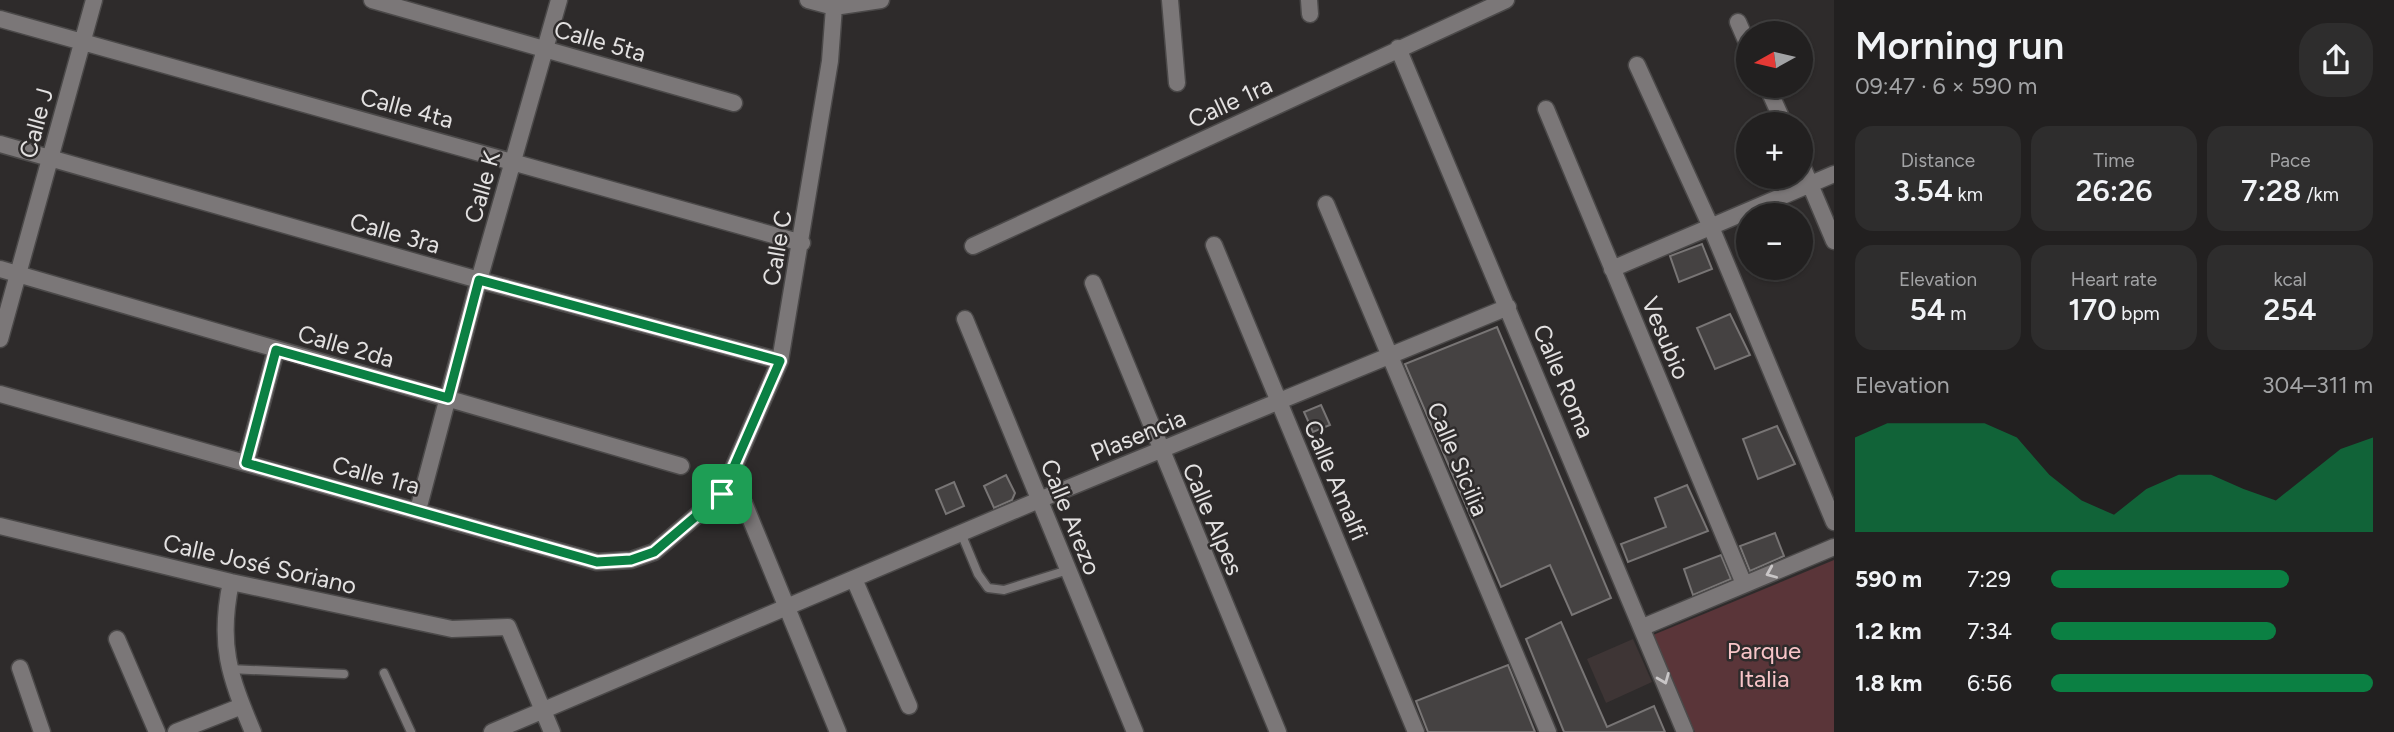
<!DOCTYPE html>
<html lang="en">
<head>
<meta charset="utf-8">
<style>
  :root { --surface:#222020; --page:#2e2d2d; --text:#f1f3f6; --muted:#a2a3a5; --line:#3f3e3e; --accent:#0b8043 }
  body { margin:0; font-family:Figtree,sans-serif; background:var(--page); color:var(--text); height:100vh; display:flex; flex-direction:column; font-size:26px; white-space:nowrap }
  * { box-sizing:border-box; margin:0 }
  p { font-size:23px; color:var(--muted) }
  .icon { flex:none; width:38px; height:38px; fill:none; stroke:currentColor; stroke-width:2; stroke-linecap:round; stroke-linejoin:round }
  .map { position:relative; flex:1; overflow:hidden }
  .sheet { display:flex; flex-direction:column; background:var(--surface); width:560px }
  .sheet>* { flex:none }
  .needle { width:46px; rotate:262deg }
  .buttons { position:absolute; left:1736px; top:21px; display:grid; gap:14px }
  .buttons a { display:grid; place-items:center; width:77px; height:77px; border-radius:50%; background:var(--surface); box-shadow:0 2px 5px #0004,0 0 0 2px var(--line); font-size:35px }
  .pin { position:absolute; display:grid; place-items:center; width:60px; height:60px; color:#fff; margin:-30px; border-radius:14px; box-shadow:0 4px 10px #0006 }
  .round { display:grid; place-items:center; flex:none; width:74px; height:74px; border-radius:28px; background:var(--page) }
  .summary { display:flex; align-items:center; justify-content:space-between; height:119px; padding:0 21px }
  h1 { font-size:38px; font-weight:600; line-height:52px }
  .metrics { display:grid; grid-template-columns:repeat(3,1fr); gap:10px; height:119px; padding:7px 21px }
  .metrics div { display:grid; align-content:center; border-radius:18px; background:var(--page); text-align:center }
  .metrics b { font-size:30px; font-weight:600 }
  .metrics small { font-size:19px; font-weight:400 }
  .metrics p { font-size:19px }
  .chart { height:196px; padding:14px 21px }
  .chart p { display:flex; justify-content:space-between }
  .chart svg { width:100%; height:126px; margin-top:7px; fill:var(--accent); opacity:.7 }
  ul { padding:0 21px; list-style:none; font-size:23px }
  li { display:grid; grid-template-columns:112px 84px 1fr; align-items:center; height:52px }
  li i { height:18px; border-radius:9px; background:var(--accent) }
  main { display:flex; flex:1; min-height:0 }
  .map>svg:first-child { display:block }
</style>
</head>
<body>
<main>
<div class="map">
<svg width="1834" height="732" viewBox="0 0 1834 732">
  <rect width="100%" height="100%" fill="#2e2b2b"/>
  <path fill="#3e3535" d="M1633,639L1652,682L1606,703L1587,659Z"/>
  <path fill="#5a3539" d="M1834,560V732H1695L1653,635Z"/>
  <path fill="#454242" stroke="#787575" stroke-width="2" d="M1702,244L1712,269L1679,282L1670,256Z
    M1730,314L1750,355L1715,369L1697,328Z
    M1497,327L1611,598L1572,615L1550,565L1501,587L1405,364Z
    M1321,405L1330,425L1313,432L1304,412Z
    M1777,426L1795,464L1758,479L1743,439Z
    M1006,475L1015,493L1012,500L994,508L984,486Z
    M954,482L964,506L946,514L936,490Z
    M1687,485L1708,531L1628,562L1621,544L1666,527L1655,498Z
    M1775,533L1784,556L1750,571L1740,546Z
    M1721,555L1731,579L1693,595L1684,569Z
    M1561,622L1607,727L1654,706L1665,732H1564L1526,639Z
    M1508,665L1535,732H1428L1416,701Z"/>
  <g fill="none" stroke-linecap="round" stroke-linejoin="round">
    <defs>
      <path id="service" d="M961,533L978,574L988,588L1004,590L1068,570
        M229,669L344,674
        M384,673L411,732"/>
      <path id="minor" d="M372,0L734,103
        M808,0L834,7L881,0
        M1170,0L1177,83
        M1309,0L1310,14
        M0,19L802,243
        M1738,22L1748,45
        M1398,48L1685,732
        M1637,65L1711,227L1834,522
        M1767,86L1784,124
        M1546,109L1744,584
        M0,144L479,280L780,361
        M1801,163L1834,241
        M1326,204L1548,732
        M1214,245L1416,732
        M973,246L1506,0
        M0,269L681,466
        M1612,269L1834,174
        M1093,283L1278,732
        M965,319L1135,732
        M0,339L94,0
        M0,394L597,562L631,560L654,552L722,494L780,361L830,61L834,7L832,0
        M246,463L276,350
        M722,494L744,503L838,732
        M418,510L479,280L559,0
        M0,526L231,582L452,629L508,627L552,732
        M854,579L909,706
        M231,582C218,644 229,675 253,732
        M1643,627L1834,547
        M117,639L157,732
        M20,668L42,732
        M176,732L242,706
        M492,732L1039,500L1508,307"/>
    </defs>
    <use href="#service" stroke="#4b4949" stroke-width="11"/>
    <use href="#minor" stroke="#4b4949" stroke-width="19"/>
    <use href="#service" stroke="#7b7778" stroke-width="8"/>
    <use href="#minor" stroke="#7b7778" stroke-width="16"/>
  </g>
  <defs><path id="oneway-chevron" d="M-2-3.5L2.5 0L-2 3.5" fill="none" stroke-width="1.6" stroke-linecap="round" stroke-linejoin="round" transform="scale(1.75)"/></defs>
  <g stroke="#c9c6c7">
    <use href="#oneway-chevron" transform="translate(1771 573) rotate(157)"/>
    <use href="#oneway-chevron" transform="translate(1664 679) rotate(68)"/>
  </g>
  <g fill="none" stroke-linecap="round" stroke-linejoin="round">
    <defs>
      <path id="route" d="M479,280L780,361L722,494L654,552L631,560L597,562L246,463L276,350L448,398Z"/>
    </defs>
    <use href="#route" stroke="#fff" stroke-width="14"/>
    <use href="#route" stroke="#0b8043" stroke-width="9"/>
  </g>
  <g text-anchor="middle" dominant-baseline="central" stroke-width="5" stroke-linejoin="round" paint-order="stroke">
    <g font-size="24" fill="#e3e1e1" stroke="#2e2b2b">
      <text transform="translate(600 41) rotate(16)">Calle 5ta</text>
      <text transform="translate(1230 102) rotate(-25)">Calle 1ra</text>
      <text transform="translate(407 108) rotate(15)">Calle 4ta</text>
      <text transform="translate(36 123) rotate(-75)">Calle J</text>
      <text transform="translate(482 187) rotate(-74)">Calle K</text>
      <text transform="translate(395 233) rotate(16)">Calle 3ra</text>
      <text transform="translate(777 248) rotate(-80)">Calle C</text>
      <text transform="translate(1666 338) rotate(67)">Vesubio</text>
      <text transform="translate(346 346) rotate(16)">Calle 2da</text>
      <text transform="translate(1564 381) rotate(67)">Calle Roma</text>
      <text transform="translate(1138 435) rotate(-22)">Plasencia</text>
      <text transform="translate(1458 459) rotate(67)">Calle Sicilia</text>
      <text transform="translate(376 475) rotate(15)">Calle 1ra</text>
      <text transform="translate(1336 480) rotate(67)">Calle Amalfi</text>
      <text transform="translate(1071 517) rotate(68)">Calle Arezo</text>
      <text transform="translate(1213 519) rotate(67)">Calle Alpes</text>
      <text transform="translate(260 564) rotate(13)">Calle José Soriano</text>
    </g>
    <g font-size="24" fill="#f8c5c8" stroke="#2e2b2b">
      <text x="1764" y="650">Parque<tspan x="1764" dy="28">Italia</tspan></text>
    </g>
  </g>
</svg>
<div class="buttons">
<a><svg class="needle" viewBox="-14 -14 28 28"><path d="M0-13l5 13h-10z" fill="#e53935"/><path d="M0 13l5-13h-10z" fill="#a2a3a5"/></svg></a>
<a>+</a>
<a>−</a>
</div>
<div class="pin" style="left:722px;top:494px;background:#1e9e55"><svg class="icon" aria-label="arrive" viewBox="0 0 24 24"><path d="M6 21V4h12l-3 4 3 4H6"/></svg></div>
</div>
<section class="sheet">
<div class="summary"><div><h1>Morning run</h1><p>09:47 · 6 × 590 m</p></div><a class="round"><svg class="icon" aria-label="share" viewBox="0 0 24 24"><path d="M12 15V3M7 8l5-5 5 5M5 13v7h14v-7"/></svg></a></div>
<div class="metrics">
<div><p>Distance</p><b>3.54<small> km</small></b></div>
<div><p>Time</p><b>26:26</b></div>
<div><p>Pace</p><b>7:28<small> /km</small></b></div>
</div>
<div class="metrics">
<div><p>Elevation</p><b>54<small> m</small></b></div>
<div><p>Heart rate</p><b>170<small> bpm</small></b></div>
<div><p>kcal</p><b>254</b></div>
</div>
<div class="chart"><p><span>Elevation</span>304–311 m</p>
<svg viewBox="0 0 160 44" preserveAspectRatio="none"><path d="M0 44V11L10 6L20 6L30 6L40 6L50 11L60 24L70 33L80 38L90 29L100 24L110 24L120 29L130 33L140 24L150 15L160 11V44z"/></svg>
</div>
<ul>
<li><b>590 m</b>7:29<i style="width:74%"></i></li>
<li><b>1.2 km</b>7:34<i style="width:70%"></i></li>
<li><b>1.8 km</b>6:56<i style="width:100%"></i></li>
</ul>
</section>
</main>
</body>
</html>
